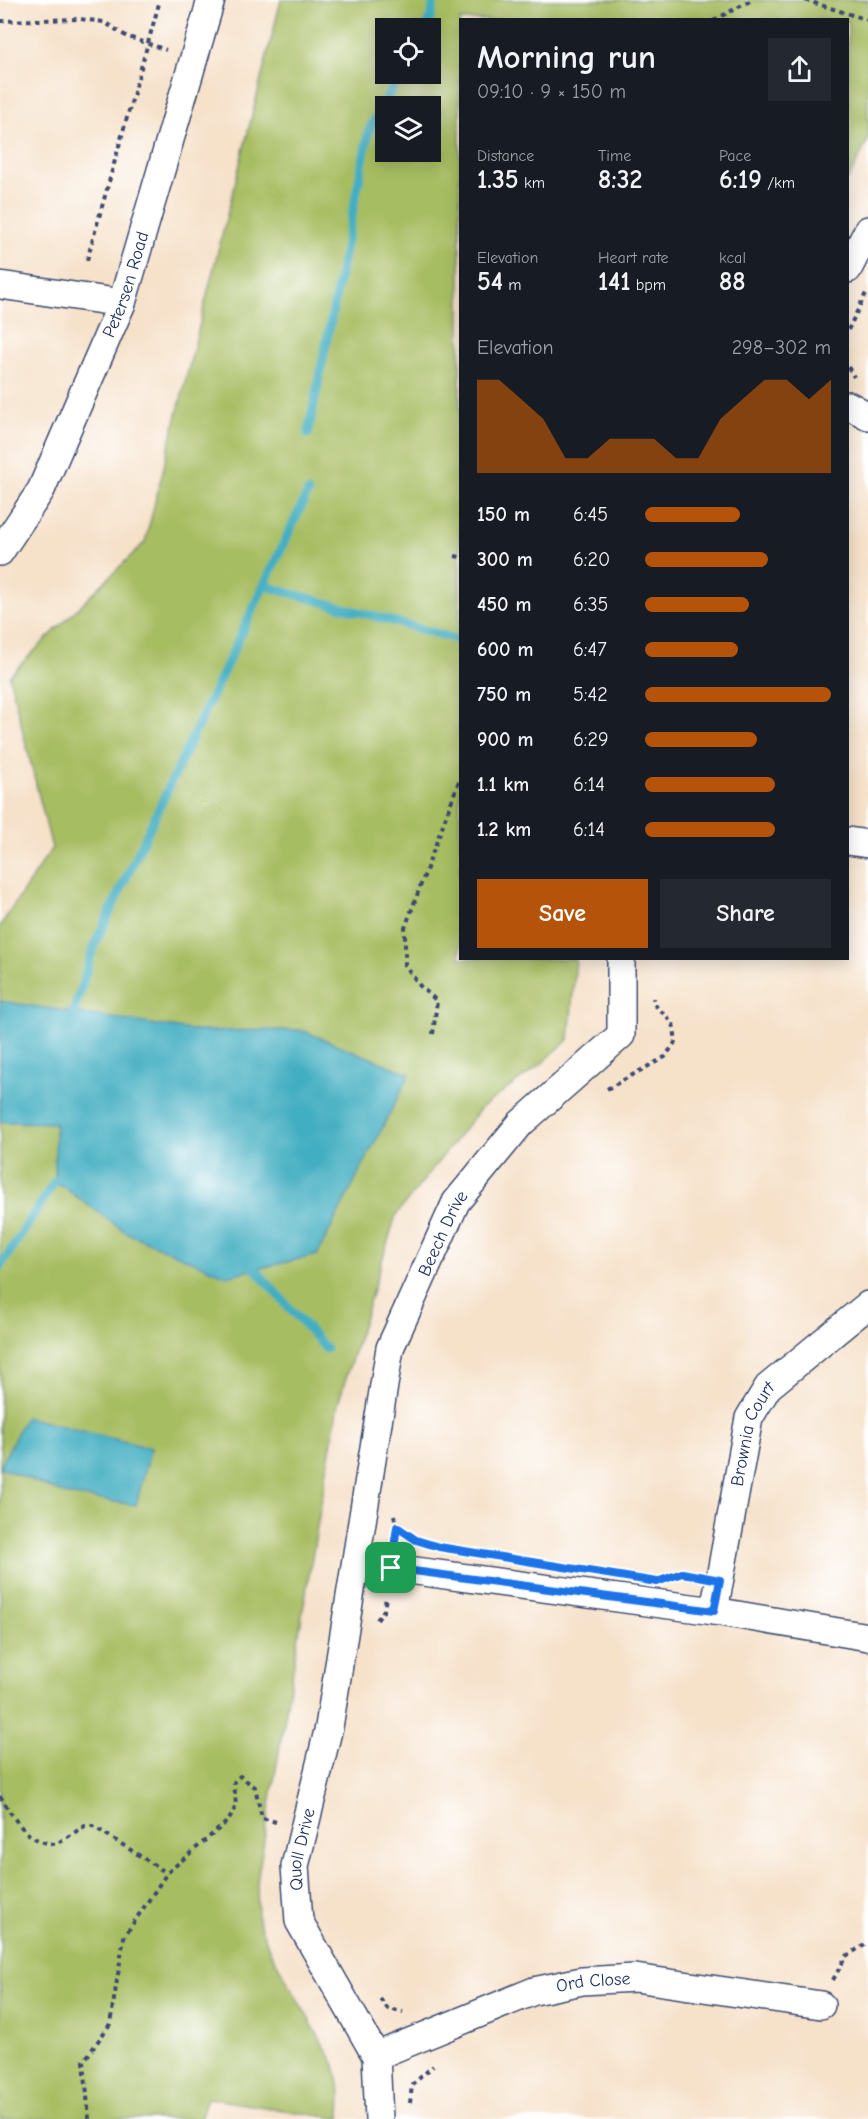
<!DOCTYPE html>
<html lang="en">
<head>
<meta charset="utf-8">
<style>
  :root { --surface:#171b24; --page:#242831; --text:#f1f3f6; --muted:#9ea1a6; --accent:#b45309 }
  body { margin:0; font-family:"Comic Neue",sans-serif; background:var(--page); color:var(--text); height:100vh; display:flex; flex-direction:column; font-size:22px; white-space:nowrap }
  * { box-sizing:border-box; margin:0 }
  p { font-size:20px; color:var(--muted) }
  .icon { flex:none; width:33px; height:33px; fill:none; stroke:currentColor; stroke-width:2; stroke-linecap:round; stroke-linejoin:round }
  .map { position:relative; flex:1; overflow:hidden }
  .panel { position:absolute; left:459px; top:18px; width:390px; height:942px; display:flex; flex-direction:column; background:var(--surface); border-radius:0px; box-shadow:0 3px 15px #0003 }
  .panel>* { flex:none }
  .fabs { position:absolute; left:375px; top:18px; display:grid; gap:12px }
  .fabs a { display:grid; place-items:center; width:66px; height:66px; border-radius:0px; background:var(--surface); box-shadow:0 3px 15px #0003; font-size:30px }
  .pin { position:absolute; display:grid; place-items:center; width:51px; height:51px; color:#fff; margin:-26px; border-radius:12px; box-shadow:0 3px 9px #0006 }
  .round { display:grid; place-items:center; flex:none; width:63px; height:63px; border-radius:0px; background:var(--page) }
  .head { display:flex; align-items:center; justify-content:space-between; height:102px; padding:0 18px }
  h1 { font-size:33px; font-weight:700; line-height:45px }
  .figures { display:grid; grid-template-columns:repeat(3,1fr); gap:9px; height:102px; padding:6px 18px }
  .figures div { display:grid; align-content:center }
  .figures b { font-size:26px; font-weight:700 }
  .figures small { font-size:16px; font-weight:400 }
  .figures p { font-size:16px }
  .chart { height:168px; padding:12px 18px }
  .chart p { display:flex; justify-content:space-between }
  .chart svg { width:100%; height:108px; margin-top:6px; fill:var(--accent); opacity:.7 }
  .action { display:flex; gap:12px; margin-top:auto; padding:12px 18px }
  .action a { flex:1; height:69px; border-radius:0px; background:var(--accent); color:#fff; font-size:24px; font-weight:700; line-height:69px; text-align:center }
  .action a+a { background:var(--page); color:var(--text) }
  ul { padding:0 18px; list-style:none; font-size:20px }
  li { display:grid; grid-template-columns:96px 72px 1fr; align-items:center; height:45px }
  li i { height:15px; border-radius:8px; background:var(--accent) }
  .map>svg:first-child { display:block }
</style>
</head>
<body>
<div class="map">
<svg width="868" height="2119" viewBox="0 0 868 2119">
  <rect width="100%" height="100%" fill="#fff"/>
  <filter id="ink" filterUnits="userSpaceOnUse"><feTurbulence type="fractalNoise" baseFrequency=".0167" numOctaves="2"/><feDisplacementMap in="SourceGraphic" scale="12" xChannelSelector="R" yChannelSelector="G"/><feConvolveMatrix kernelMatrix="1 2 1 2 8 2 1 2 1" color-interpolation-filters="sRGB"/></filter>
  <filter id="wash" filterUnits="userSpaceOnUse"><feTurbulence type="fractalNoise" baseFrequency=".008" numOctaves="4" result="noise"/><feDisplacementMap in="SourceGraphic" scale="24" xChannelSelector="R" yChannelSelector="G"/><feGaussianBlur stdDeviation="1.35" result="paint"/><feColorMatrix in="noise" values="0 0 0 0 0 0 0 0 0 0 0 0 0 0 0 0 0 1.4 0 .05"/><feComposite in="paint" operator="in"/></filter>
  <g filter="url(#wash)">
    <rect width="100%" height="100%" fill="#f6e1c9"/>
    <path fill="#a7bd62" stroke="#617660" stroke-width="1.5" fill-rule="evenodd" d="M281,0H868V140L848,180V20H460V958L576,959L569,1039L539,1066L481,1108L396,1215L338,1404L257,1881L258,1920L270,1951L335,2065L341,2094L340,2119L207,2098L200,2119H0V926L52,848L9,676L145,542ZM386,28H430V74H386ZM386,106H430V152H386Z"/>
    <path fill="#42aec1" stroke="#2e6e90" stroke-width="1.5" d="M0,1001L197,1031L301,1030L410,1074L317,1255L226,1276L127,1233L55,1181V1123L0,1122Z
      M25,1417L151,1448L136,1505L67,1495L0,1467Z"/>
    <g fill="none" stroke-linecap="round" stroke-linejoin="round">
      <path stroke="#42aec1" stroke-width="9" d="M425,28L431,17L434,0
        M308,434L369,130L400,74
        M265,586L460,640
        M73,1014L94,946L308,492
        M0,1267L55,1181
        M255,1269L326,1349"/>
    </g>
  </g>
  <g filter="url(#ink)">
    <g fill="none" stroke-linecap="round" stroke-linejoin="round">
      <defs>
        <g id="minor">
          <path d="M848,269L868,230"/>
          <path d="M0,285L122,303"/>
          <path d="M848,405L868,416"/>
          <path id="s1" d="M0,552L41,490L122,303L211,0"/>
          <path d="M848,841L868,844"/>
          <path d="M356,1563L714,1611L868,1637"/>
          <path id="s2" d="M714,1611L749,1418L768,1387L868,1305"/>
          <path id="s3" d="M376,2056L534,1991L582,1981L635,1978L821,2005"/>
          <path id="s4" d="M379,2119L376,2056L299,1921L295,1866L329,1727L390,1348L456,1202L521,1123L621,1035V958"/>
        </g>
      </defs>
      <use href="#minor" stroke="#3c4a6e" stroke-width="30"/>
      <path stroke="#3c4a6e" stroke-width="4" stroke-dasharray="4.5 4.5" stroke-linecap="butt" d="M805,0L868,20
        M714,20L752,0
        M0,21L80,19L104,22L126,36L166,50
        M87,260L160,0
        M848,330L866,293
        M848,367L854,377
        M455,556L460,557
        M433,1034L437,1001L420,986L405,965V928L460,778
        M607,1089L665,1057L676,1041L673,1023L655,1005L653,998
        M394,1515L397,1527L415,1540
        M676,1575H692
        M377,1620L384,1610L386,1597
        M0,1796C15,1819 26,1843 56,1844L85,1826H93L167,1873
        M833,1980L846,1956L868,1943
        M380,1999L388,2009L403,2012
        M410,2103L412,2085L433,2066
        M89,2119L84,2061L110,2024L124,1937L167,1873L229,1820L236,1806L234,1782L240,1776L255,1787L262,1818L276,1822"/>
      <use href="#minor" stroke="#fff" stroke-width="27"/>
    </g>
  </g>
  <g fill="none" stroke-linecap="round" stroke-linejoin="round" filter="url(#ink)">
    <defs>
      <path id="route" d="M397,1527L416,1540L439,1547L657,1582L682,1573L720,1580L714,1611L391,1568Z"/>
    </defs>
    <use href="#route" stroke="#fff" stroke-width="12"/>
    <use href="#route" stroke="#1a73e8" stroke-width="8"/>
  </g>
  <g text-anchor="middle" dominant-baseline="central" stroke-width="6" stroke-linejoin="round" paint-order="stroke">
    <g font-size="18" fill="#1b2f5e" stroke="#fff">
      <text stroke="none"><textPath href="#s1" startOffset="297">Petersen Road</textPath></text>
      <text stroke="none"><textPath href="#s4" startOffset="927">Beech Drive</textPath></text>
      <text stroke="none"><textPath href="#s2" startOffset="182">Brownia Court</textPath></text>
      <text stroke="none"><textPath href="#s4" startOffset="291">Quoll Drive</textPath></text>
      <text stroke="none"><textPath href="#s3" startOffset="231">Ord Close</textPath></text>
    </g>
  </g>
</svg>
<div class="fabs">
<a><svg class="icon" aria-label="locate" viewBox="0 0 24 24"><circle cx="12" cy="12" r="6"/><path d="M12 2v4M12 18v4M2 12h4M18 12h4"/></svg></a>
<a><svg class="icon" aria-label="layers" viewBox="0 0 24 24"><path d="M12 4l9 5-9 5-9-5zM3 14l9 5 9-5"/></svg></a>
</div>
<div class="pin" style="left:391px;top:1568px;background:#1e9e55"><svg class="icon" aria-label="arrive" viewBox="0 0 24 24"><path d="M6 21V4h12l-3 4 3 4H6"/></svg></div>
<section class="panel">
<div class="head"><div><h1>Morning run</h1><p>09:10 · 9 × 150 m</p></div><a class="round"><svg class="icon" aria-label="share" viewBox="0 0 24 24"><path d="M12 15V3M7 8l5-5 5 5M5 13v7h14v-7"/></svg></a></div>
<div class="figures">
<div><p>Distance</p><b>1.35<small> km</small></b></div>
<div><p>Time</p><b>8:32</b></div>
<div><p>Pace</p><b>6:19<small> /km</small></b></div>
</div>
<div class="figures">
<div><p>Elevation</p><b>54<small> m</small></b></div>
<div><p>Heart rate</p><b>141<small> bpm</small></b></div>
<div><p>kcal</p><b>88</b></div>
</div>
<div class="chart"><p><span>Elevation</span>298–302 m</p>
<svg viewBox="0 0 160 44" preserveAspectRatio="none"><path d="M0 44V6L10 6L20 14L30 22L40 38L50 38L60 30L70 30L80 30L90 38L100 38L110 22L120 14L130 6L140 6L150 14L160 6V44z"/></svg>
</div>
<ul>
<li><b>150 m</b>6:45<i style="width:51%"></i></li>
<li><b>300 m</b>6:20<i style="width:66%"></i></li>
<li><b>450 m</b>6:35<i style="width:56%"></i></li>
<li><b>600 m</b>6:47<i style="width:50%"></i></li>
<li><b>750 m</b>5:42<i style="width:100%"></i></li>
<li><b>900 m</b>6:29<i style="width:60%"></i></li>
<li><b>1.1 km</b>6:14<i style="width:70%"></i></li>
<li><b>1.2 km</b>6:14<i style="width:70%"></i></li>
</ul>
<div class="action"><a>Save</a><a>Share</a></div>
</section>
</div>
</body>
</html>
